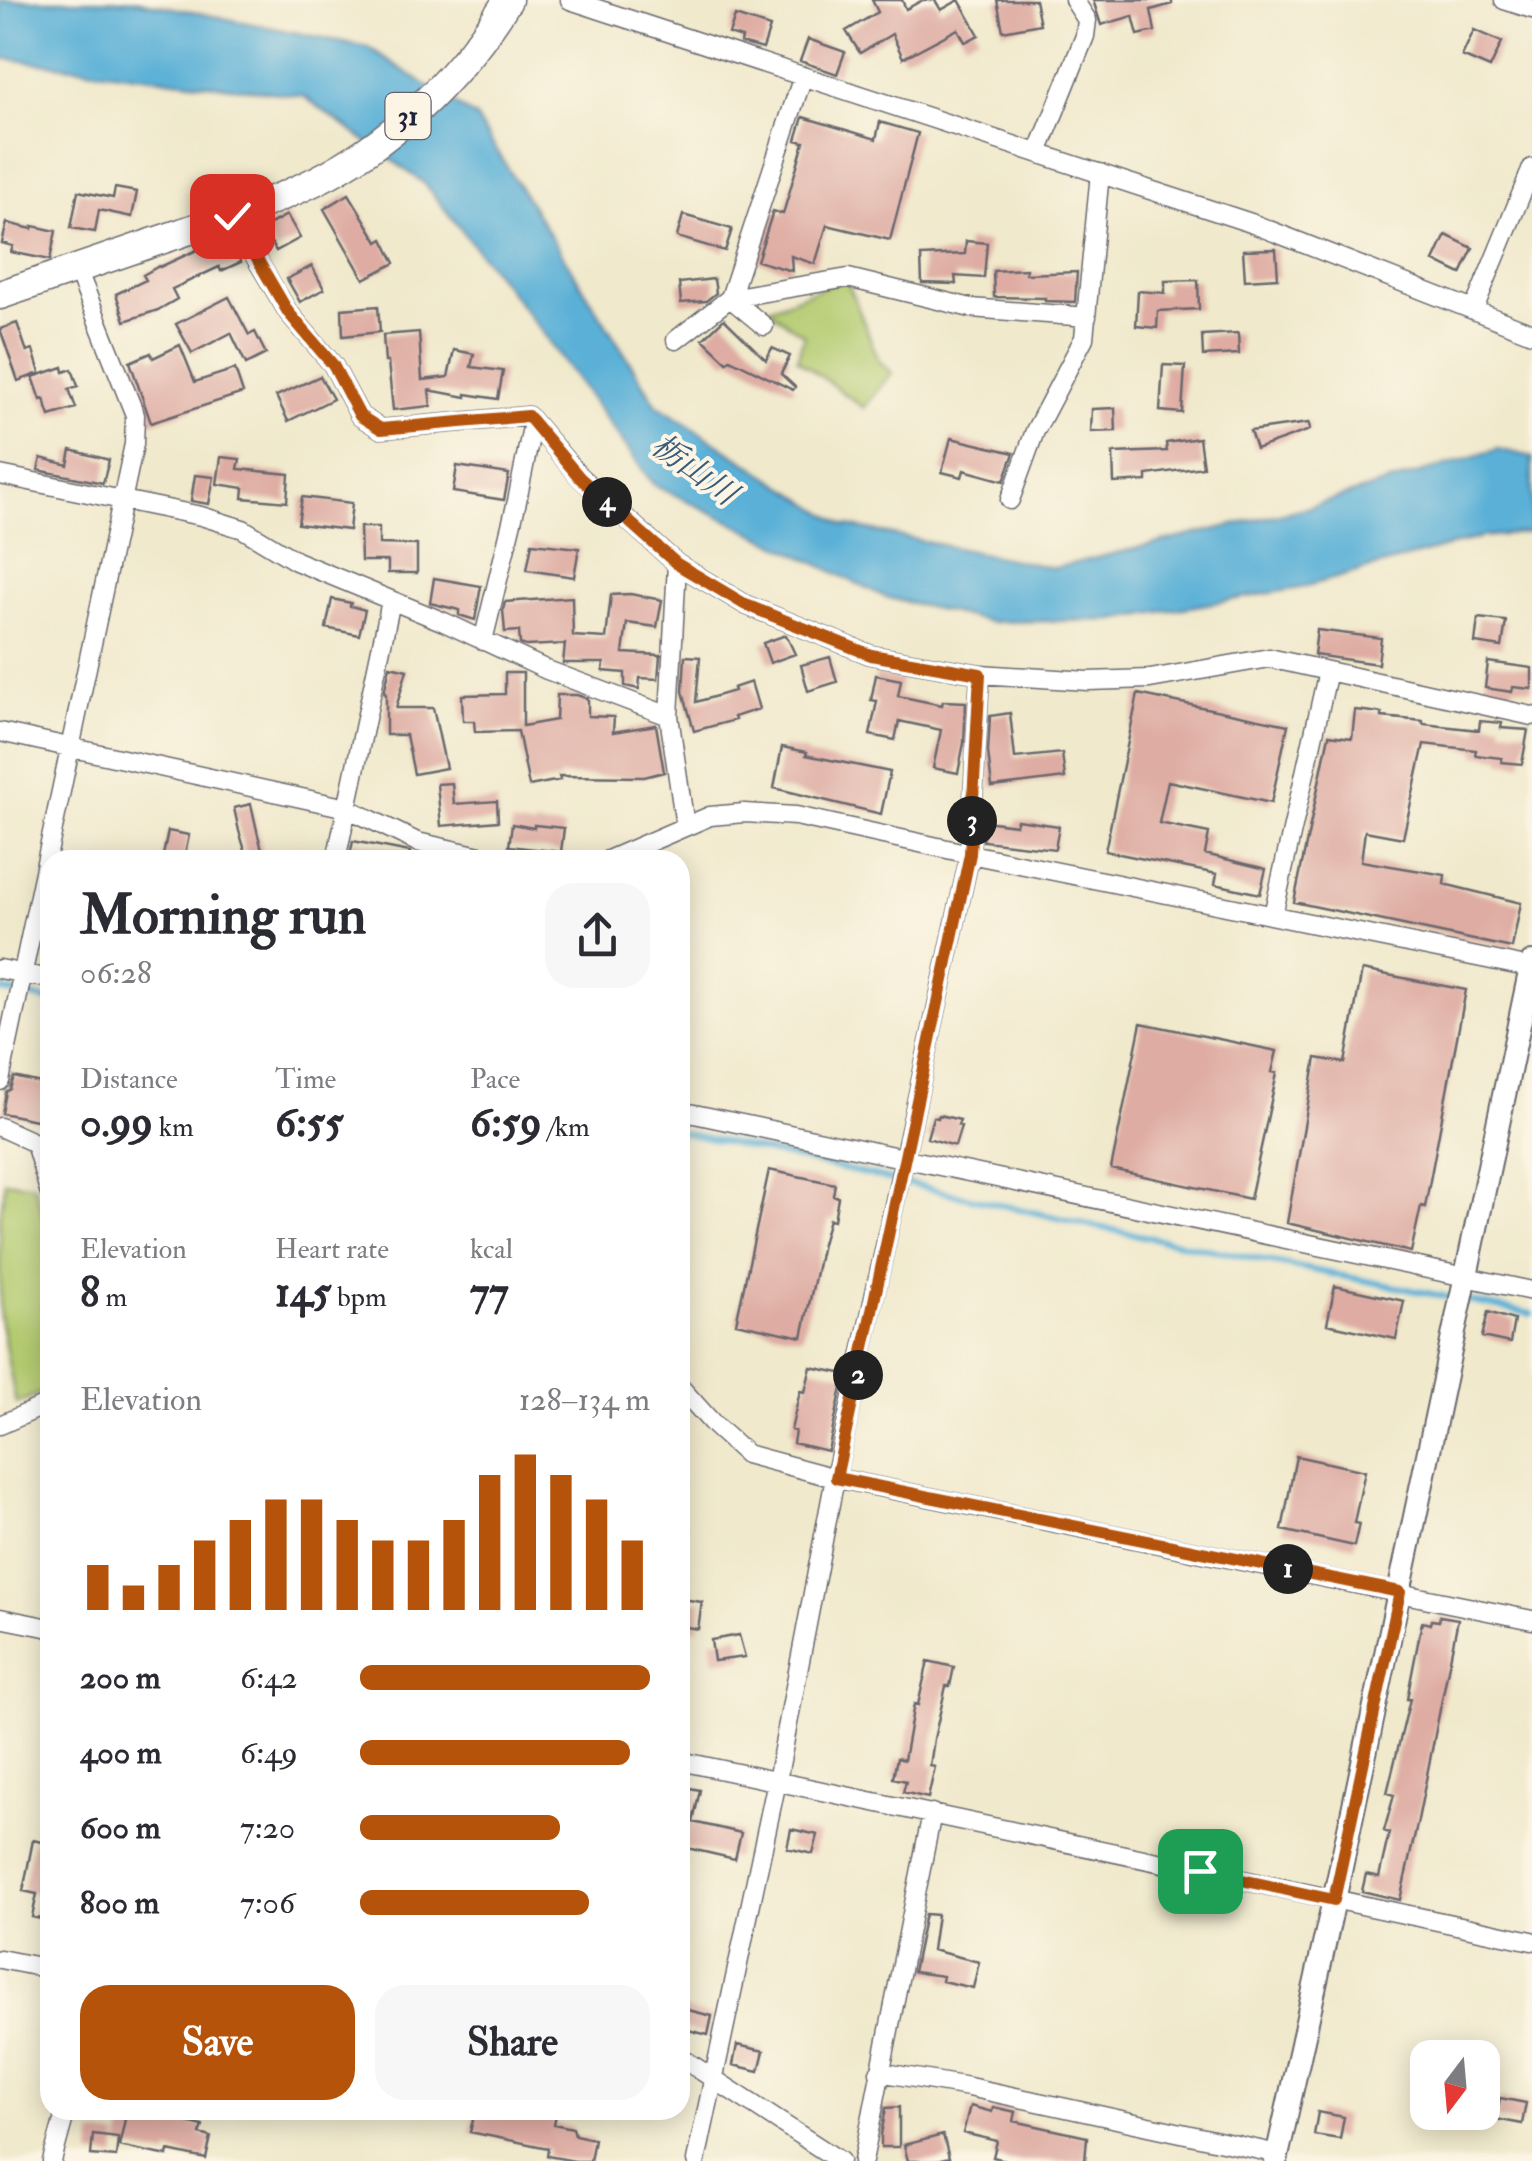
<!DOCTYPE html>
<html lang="en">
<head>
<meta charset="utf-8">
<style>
  :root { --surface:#fff; --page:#f7f7f7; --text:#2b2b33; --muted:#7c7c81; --accent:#b45309 }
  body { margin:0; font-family:"IM FELL Double Pica","Noto Serif JP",serif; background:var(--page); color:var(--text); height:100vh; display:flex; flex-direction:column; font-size:38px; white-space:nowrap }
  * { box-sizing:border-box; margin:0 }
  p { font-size:32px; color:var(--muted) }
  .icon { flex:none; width:55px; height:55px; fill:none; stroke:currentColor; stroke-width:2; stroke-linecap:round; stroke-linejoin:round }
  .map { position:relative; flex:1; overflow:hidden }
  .sheet { position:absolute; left:40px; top:850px; width:650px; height:1270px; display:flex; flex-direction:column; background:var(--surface); border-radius:30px; box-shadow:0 5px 25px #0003 }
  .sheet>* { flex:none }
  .needle { width:65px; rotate:196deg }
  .tools { position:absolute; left:1410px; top:2040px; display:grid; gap:20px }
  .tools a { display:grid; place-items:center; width:90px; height:90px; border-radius:20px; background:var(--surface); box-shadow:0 5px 25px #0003; font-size:50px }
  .pin { position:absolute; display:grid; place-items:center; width:85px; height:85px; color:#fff; margin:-42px; border-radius:20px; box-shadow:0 5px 15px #0006 }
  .km { position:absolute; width:50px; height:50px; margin:-25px; border-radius:50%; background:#222; color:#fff; font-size:28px; line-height:50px; text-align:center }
  .round { display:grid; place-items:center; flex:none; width:105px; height:105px; border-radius:30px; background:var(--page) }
  .overview { display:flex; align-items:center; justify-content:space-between; height:170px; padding:0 40px }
  h1 { font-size:55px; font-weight:700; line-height:75px }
  .stats { display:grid; grid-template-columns:repeat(3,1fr); gap:15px; height:170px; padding:10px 40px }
  .stats div { display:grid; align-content:center }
  .stats b { font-size:42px; font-weight:700 }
  .stats small { font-size:28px; font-weight:400 }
  .stats p { font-size:28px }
  .chart { height:280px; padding:20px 40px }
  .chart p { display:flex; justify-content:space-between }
  .chart svg { width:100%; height:180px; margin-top:10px; stroke:var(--accent); stroke-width:6 }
  .primary-button { display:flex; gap:20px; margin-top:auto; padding:20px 40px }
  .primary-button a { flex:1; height:115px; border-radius:30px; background:var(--accent); color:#fff; font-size:40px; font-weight:700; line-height:115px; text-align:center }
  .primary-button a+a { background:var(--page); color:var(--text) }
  ul { padding:0 40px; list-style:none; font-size:32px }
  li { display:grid; grid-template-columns:160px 120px 1fr; align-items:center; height:75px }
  li i { height:25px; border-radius:12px; background:var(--accent) }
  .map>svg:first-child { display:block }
</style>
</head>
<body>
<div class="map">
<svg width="1532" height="2161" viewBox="0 0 1532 2161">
  <rect width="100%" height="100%" fill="#fcf5e5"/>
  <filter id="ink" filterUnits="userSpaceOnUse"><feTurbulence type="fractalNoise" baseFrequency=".01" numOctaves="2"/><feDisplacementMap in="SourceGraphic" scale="20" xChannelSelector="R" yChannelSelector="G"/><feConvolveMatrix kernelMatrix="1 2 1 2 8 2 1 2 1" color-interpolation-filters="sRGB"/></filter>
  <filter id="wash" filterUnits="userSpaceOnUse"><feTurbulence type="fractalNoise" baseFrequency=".0048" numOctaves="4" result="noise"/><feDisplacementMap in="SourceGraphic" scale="40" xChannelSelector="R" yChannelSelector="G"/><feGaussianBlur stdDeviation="2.25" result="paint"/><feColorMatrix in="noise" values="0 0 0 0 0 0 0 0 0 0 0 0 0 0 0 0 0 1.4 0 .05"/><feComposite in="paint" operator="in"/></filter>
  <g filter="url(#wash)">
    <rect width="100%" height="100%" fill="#f0e9cc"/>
    <path fill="#b3cb70" stroke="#6a7656" stroke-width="2.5" d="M846,278L879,361L892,373L864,408L797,359L804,335L767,309Z
      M5,1181L34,1185L50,1239V1389L16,1404L0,1318V1220Z"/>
    <path fill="#5ab0d7" stroke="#3e6989" stroke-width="2.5" d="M0,0L138,1L368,47L476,118L657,405L844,525L1054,568L1309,507L1498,449L1532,457V532L1481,537L1300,588L1113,620L990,622L885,597L653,484L539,328L425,184L303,96L0,58Z"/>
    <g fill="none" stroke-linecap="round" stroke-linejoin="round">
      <path stroke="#5ab0d7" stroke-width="6" d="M0,990L50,1001
        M680,1132L1103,1228L1532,1314"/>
    </g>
    <g id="blocks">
      <path fill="#deaca3" d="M872,0H902L906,9L923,0H935L941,10L959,0L979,35L965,42L958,29L903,58L892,34L860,53L846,31L878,12Z
        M997,0H1035L1040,24L1003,31Z
        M1093,0H1172V4L1151,10L1155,31L1138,35L1133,16L1101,25Z
        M735,16L770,27L763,49L741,43L742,38L729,34Z
        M1474,30L1502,42L1490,68L1462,56Z
        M808,39L845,52L837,74L800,61Z
        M803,117L876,139L880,122L918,133L890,240L827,225L815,264L791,256L792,271L757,261L773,211L783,214L804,142L796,140Z
        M115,188L137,192L132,217L99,210L95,232L71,228L78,191L113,198Z
        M349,194L378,242L383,239L395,263L364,279L324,209Z
        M287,215L300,238L276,251L263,228Z
        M683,215L732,229L725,251L677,237Z
        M7,223L32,229L33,226L56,231L50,260L11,252L13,246L2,243Z
        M1446,235L1473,248L1461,274L1434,261Z
        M230,239L241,262L221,271L219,267L172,289L177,299L158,310L125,321L116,294L146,280L143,275L159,266L160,267L199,249L201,253Z
        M966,241L987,243L984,278L955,276L956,284L922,283L921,256L965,254Z
        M1276,249L1278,278L1245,280L1243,250Z
        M312,266L324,289L300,302L287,279Z
        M1026,269V274L1077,272L1075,302L1045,301V298L994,297L993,271Z
        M714,279L716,293L706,301L681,303L679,283Z
        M1198,280L1199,309L1158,311L1157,328L1136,326L1138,291L1165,293V281Z
        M229,297L249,335L255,332L266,354L246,364L231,333L192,353L176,324Z
        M378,306L380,332L343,336L342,309Z
        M724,319L766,360L772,348L790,356L781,374L795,387L793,390L730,359L727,362L703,339Z
        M17,323L27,352L33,350L40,373L18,381L0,329Z
        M419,332L422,380L448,377L454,350L474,354L471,367L503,371L498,399L466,394V397L429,390L431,406L393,410L388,362H385L383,335Z
        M1238,333L1239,354L1203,356L1202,335Z
        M180,345L195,382L235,369L243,393L151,423L130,362L151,353L153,358Z
        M1163,365L1185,366L1182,413L1160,411Z
        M63,367L64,372L72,369L78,386L69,389L76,408L50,416L44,399L41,400L33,377Z
        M320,376L333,399L288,421L276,396Z
        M1115,408L1116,431L1091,432L1092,409Z
        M1309,423L1310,430L1256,449L1250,431Z
        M951,438L1014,453L1004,481L964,470L962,477L942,472Z
        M1199,438L1203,467L1147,475V481L1114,483L1113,453L1167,451L1166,443Z
        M71,450L109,460L103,483L38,470L41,458L68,465Z
        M221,457L240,459L238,469L289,474L287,502L243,498L244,488L217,484Z
        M457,466L509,474L504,500L453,492Z
        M195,475L214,477L209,504L191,501Z
        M302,497L352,503L349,530L298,524Z
        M360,527H379V544L417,545V573H388V561H361Z
        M532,543L579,548L574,577L527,570Z
        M434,578L481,586L475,620L459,615V610L430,603Z
        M630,594L662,600L657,627L627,623L623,653L660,655L658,679L640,678L639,689L625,686V673L603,671L604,663H563L565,644L526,646L520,644L519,631L505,632L503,610L505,602L572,597L573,636L606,638L611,595Z
        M332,599L351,603L350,606L365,610L359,635L326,628Z
        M1478,618L1506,621L1502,647L1475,643Z
        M1317,630L1381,638L1378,664L1314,655Z
        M786,635L795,654L770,663L763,643Z
        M685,656L700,657L696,702L734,691L733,688L751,682L759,709L734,717L735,720L694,731L683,691Z
        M830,657L837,682L808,691L801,665Z
        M1488,662L1532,668V689L1513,687L1512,692L1485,688Z
        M390,666L407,670L396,708H433L446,768L414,774L406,735H386V694L384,693Z
        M505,673H523V726L556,720L557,695H577L588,699V716L614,717L613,732L656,725L664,772L644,777L559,776L560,780L529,786L518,731L475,732L474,721H463L462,695L505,694Z
        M876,675L901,680L898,696L942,705L943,701L966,702L964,743L958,773L933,768L941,730L899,721L895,740L870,735L877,701L871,700Z
        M1138,694L1288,725L1271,803L1168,781L1159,823L1209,833L1205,854L1266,869L1260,894L1215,884L1217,874L1105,851Z
        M1355,710L1382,713V717L1423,721V724L1479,730L1480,721L1502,723L1501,728L1528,730L1522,764L1502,762V758L1475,755L1476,750L1424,744L1403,838L1365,831L1361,861L1445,875L1444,884L1521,903L1512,948L1294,902L1329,735L1352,738Z
        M1010,713L1015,758L1062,753L1065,778L992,787L988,752L990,716Z
        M782,747L807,752L806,755L890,772L881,814L774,788Z
        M452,783L454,804L497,801L498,821L441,826L437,784Z
        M251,804L258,835L265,860H248L239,831L234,808Z
        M1017,820L1059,826L1055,849L983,841L984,821L1016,825Z
        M512,824L534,828V825L564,828L561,852L509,846Z
        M168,831L189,835L184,860H162Z
        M353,841L410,852V860H349Z
        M1362,970L1466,990L1425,1207L1421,1206L1411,1252L1287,1223L1316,1058L1345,1063Z
        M1141,1023L1277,1051L1272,1072L1277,1073L1250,1199L1111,1169Z
        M14,1077L50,1085V1123L2,1113L6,1092L10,1089Z
        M939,1115L960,1120L958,1125L961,1126L955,1146L927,1138L933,1117L938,1118Z
        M769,1170L835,1184L833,1195L838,1197L834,1220L829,1219L822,1244L802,1337L736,1323Z
        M1335,1286L1404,1301L1396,1339L1327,1324Z
        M1488,1312L1514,1320L1510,1343L1482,1337Z
        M811,1367L845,1374L828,1451L793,1443L795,1431L791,1430L800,1391L805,1392Z
        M1296,1456L1365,1471L1354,1523L1359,1524L1354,1546L1282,1530Z
        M682,1599L702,1602L698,1629L680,1626Z
        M1440,1616L1458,1619L1418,1820L1400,1900L1362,1891L1366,1874L1379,1877L1389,1833L1384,1831L1394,1795L1387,1793L1410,1699H1407L1422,1622L1430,1624L1431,1620L1439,1621Z
        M739,1635L745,1657L714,1661L711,1640Z
        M928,1661L954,1667L950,1686H946L934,1739L930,1766L935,1767L928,1798L903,1792L906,1781L893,1778L897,1758L904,1760L914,1704L918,1705Z
        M680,1786L700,1790L693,1822L741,1833L735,1859L687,1848L686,1851L680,1850Z
        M791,1829L818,1835L813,1854L787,1848Z
        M33,1840L50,1844V1921L32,1917L37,1894L23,1891Z
        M925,1914L937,1915L932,1950L979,1962L973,1988L942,1981L943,1976L913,1972Z
        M680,2008L712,2016L708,2035L680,2028Z
        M737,2045L764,2051L759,2071L733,2065Z
        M1500,2098L1526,2103L1522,2124L1496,2119Z
        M970,2106L992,2112L993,2107L1016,2112L1014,2121L1087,2137L1085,2161H1009L993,2157L997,2141L963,2133Z
        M899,2107V2147H881V2135L886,2108Z
        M127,2110H178L176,2119L203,2126L200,2134L211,2137L206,2159L169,2151L168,2156L119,2146Z
        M488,2110H557L554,2124L573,2128L575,2135L594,2139L590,2161H575L547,2156L548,2148L470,2132L475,2112L488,2115Z
        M1318,2112L1344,2117L1340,2139L1314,2135Z
        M93,2134L118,2137L116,2157L91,2155Z
        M943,2135L949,2158L937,2161H908L904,2145Z"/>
    </g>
  </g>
  <g filter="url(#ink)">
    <use href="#blocks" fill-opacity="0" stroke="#6a686e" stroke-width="2.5"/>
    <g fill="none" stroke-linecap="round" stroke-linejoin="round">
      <defs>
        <path id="minor" d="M570,0L1251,223L1532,333
          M1504,0L1532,9
          M1038,153L1085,36L1087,20L1074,0
          M231,216L288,312L333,365L360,416L381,429L528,416L580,477L677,564L746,605L871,655L980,674L1088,681L1150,679L1269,658L1532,716
          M1474,309L1532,168
          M764,326L730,298L803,76
          M676,340L730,298L848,278L971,308L1087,317
          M0,475L201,516L243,529L296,561L444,622L547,670L669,716
          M1010,500L1035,431L1084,338L1100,173
          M677,564L669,716L685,826
          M483,641L517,501L533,422
          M0,732L347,808L417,842L498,860
          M336,860L391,601
          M608,860L710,816L744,813L796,816L970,854L1531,968
          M1273,915L1328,671
          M0,969L50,979
          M0,1081L134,444L135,415L77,269
          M680,1111L1532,1291
          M0,1127L35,1143L50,1194
          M680,1387L715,1426L746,1454L835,1478L1532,1620
          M0,1425L50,1403
          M0,1618L50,1628
          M680,1761L1532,1941
          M0,1959L50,1969
          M680,2057L840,2161
          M879,2072L969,2087L1278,2154
          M52,2161L66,2110
          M696,2161L777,1781L835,1478L970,854L980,674
          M863,2161L932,1813"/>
        <path id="tertiary" d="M1276,2161L1334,1900L1532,963"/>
        <path id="primary" d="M0,295C60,275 120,254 181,233C230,216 283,199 329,174C402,134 464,70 508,0"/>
      </defs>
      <use href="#minor" stroke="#6a686e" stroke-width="21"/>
      <use href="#tertiary" stroke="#6a686e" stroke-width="26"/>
      <use href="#primary" stroke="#6a686e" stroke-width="31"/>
      <use href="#minor" stroke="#fff" stroke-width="18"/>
      <use href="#tertiary" stroke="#fff" stroke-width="22"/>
      <use href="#primary" stroke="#fff" stroke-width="28"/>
    </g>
  </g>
  <g fill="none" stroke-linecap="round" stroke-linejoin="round" filter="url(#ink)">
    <defs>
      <path id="route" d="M232,216L288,312L333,365L360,416L381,429L528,416L580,478L677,564L746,605L871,655L980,674L970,854L836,1478L1400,1592L1334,1900L1200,1871"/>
    </defs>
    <use href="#route" stroke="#fff" stroke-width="20"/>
    <use href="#route" stroke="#b45309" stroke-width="12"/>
  </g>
  <g text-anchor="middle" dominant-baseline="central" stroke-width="8" stroke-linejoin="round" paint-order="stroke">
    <rect fill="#fcf5e5" stroke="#63616e" stroke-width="2.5" x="385.5" y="93" width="45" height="46" rx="8"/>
    <g font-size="28" font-weight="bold" fill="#22223b">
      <text x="408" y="116">31</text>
    </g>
    <g font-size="32" font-style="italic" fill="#385b79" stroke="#fcf5e5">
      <text transform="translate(694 470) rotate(36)">栃山川</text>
    </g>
  </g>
</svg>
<div class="tools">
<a><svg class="needle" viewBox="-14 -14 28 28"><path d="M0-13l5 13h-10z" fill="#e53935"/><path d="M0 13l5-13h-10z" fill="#7c7c81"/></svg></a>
</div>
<div class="pin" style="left:1200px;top:1871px;background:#1e9e55"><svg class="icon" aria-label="arrive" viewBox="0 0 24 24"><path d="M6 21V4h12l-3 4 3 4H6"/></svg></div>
<div class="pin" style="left:232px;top:216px;background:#d93025"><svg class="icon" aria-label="check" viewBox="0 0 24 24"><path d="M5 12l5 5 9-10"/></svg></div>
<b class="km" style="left:1288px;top:1569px">1</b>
<b class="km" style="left:858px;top:1375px">2</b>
<b class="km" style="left:972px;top:821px">3</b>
<b class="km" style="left:607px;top:502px">4</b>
<section class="sheet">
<div class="overview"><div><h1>Morning run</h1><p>06:28</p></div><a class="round"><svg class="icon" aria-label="share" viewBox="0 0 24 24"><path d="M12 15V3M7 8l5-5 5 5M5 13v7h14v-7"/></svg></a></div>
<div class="stats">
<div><p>Distance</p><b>0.99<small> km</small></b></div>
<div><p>Time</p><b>6:55</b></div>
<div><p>Pace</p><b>6:59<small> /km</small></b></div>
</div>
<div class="stats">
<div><p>Elevation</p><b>8<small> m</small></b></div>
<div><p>Heart rate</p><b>145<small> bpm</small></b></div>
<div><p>kcal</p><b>77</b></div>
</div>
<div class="chart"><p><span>Elevation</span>128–134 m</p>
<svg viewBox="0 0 160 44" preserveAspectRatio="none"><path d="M5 44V33M15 44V38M25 44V33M35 44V27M45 44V22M55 44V17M65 44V17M75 44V22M85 44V27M95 44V27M105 44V22M115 44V11M125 44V6M135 44V11M145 44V17M155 44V27"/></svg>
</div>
<ul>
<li><b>200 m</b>6:42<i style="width:100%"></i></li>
<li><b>400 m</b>6:49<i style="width:93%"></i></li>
<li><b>600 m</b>7:20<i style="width:69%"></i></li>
<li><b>800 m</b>7:06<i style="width:79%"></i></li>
</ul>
<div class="primary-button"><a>Save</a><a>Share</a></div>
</section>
</div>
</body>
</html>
